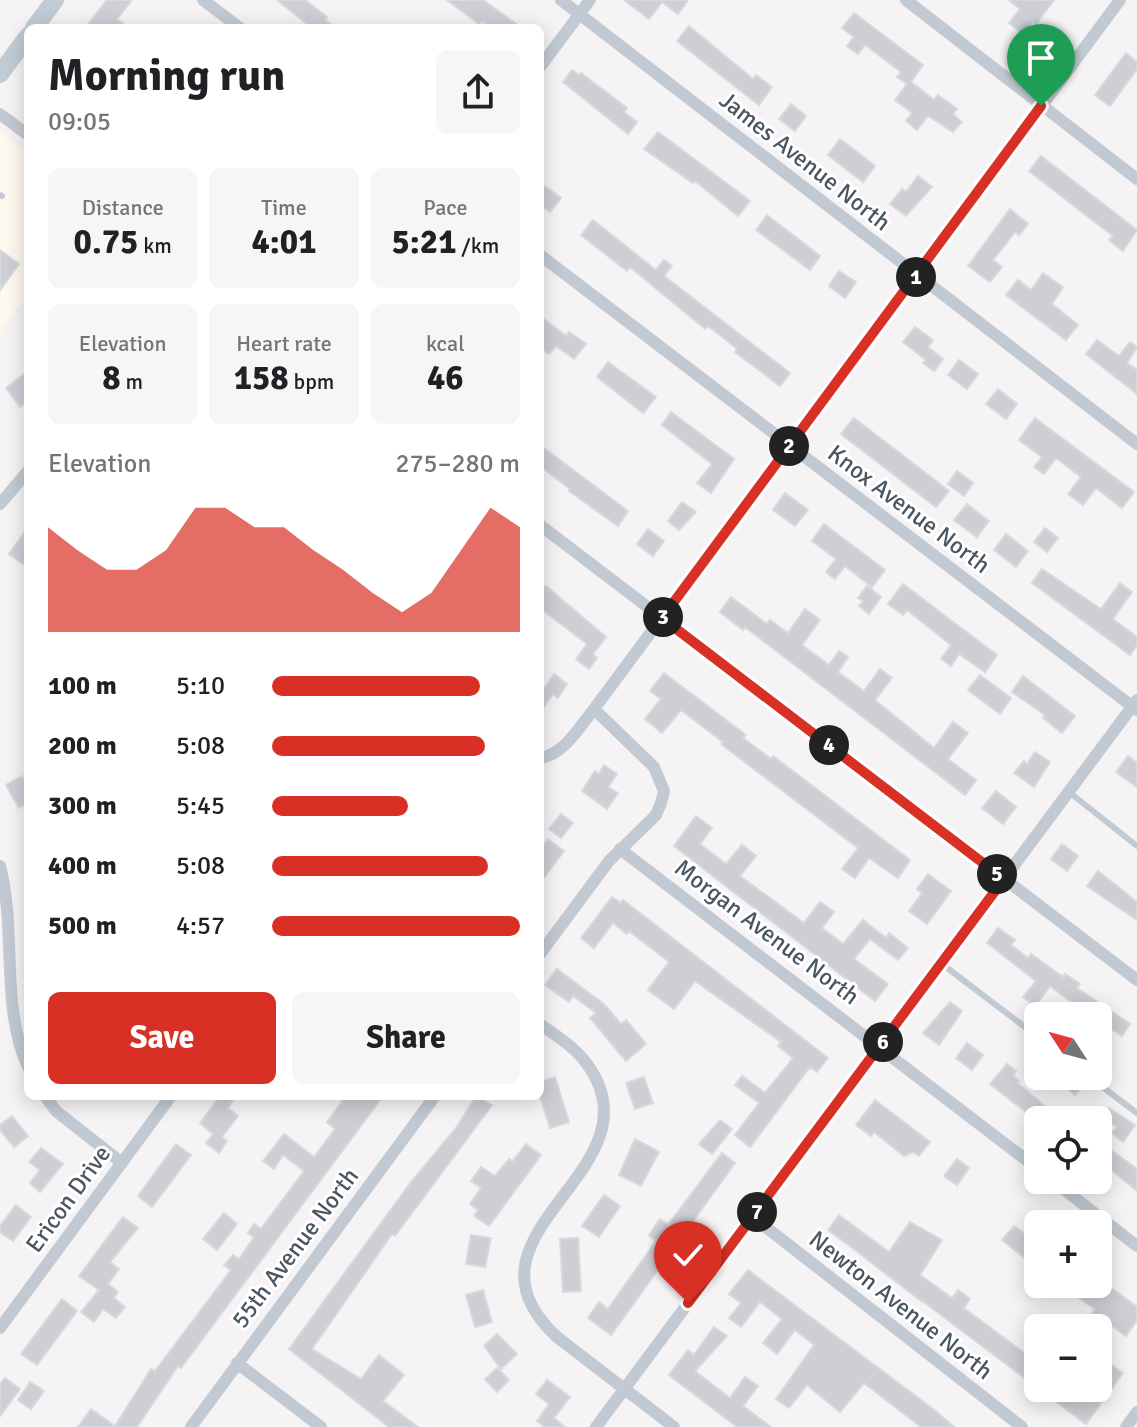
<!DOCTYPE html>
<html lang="en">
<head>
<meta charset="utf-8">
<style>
  :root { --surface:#fff; --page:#f6f6f6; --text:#202124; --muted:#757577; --accent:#d93025 }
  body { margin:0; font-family:Signika,sans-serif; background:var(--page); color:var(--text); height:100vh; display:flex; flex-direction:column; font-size:30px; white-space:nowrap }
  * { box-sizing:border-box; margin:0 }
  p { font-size:26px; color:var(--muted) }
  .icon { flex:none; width:44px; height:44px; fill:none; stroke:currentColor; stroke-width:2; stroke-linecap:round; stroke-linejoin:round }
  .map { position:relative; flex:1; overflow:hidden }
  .sheet { position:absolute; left:24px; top:24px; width:520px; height:1076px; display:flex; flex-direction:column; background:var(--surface); border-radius:12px; box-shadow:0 4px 20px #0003 }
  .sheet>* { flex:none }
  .needle { width:52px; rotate:306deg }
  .buttons { position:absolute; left:1024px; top:1002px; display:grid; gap:16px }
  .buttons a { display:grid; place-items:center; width:88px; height:88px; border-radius:12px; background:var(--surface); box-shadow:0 4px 20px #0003; font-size:40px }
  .pin { position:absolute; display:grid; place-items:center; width:68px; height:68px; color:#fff; margin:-82px -34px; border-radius:50% 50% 50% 0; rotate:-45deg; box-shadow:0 0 8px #0007 }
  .pin .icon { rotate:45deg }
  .km { position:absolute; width:40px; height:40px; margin:-20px; border-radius:50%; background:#222; color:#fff; font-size:22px; line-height:40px; text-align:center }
  .round { display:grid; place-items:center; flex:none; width:84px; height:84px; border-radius:12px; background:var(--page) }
  .overview { display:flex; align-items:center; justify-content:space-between; height:136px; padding:0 24px }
  h1 { font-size:44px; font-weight:800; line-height:60px }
  .metrics { display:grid; grid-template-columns:repeat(3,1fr); gap:12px; height:136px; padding:8px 24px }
  .metrics div { display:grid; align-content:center; border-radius:12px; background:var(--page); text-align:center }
  .metrics b { font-size:34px; font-weight:800 }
  .metrics small { font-size:22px; font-weight:400 }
  .metrics p { font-size:22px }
  .chart { height:224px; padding:16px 24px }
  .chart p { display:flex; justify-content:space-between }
  .chart svg { width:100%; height:144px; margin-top:8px; fill:var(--accent); opacity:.7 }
  .action { display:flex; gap:16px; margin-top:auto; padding:16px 24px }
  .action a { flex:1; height:92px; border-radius:12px; background:var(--accent); color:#fff; font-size:32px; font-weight:800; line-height:92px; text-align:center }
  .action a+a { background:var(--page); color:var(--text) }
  ul { padding:0 24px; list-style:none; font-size:26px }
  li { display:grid; grid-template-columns:128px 96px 1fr; align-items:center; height:60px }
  li i { height:20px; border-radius:10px; background:var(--accent) }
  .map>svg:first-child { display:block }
</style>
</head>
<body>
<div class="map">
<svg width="1137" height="1427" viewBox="0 0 1137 1427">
  <rect width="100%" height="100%" fill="#f5f3f3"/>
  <path fill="#fdf9ef" d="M0,132L28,153L26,267L28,294L0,332Z"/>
  <path fill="#cdcfd5" stroke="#d7d9de" stroke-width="2" d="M107,0H132L117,19L129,28H85Z
    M277,0H305L327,17L325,20L336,28H312Z
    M447,0H483L522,28H491L482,21L479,24Z
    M624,0H688L678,14L662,2L649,19Z
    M1009,0H1054L1036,24L1033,21L1023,34L1009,23L1020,9Z
    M854,13L923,65L911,82L934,100L938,95L957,109L953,114L962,122L953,132L928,116L917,130L906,121L912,113L895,100L907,84L897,77L901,72L865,45L858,54L847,46L854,37L842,28Z
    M689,26L753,79L756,75L772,87L759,105L677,41Z
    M1126,53L1137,62V69L1110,106L1095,95Z
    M572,70L579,75L581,73L627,108L624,112L637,122L628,134L563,82Z
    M791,104L806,116L795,131L779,119Z
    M658,132L750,201L738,216L695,181L693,183L644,149Z
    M840,139L875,166L863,182L828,155Z
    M1041,156L1137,230L1123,251L1109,240L1113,236L1029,171Z
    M918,176L932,187L906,216L890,204L902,189L906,192Z
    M545,186L561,198L550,212L540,205V192Z
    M1010,209L1028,224L1019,235L1015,232L993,260L1002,267L990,282L968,266Z
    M767,215L820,256L810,270L756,230Z
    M593,220L656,270L664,260L672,266L664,276L790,373L780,386L735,352L737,349L725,339L708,326L705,329L630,267L627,271L581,235Z
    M0,250L19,264L0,290Z
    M839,271L856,282L845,298L829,286Z
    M1043,273L1063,287L1052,304L1078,325L1066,340L1006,295L1018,280L1031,290Z
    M540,316L566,336L569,332L586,344L574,359L556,346L549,354L540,348Z
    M915,327L933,340L928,347L943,359L934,371L923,363L926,360L903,342Z
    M1097,340L1119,356L1130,342L1137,347L1127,363L1137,370V394L1086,354Z
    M959,360L978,374L967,389L948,375Z
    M608,362L656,397L643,413L597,377Z
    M28,371V401L20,407L6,388Z
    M998,389L1017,404L1006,419L986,404Z
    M671,412L734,459L711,493L697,483L712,464L662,425Z
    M854,418L949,491L936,507L841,434Z
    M1035,418L1134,492L1122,508L1096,488L1083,505L1068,494L1081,477L1056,458L1044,474L1034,467L1042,457L1019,440Z
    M540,445L628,511L618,526L569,491L570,489L540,466Z
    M957,471L973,483L964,496L948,484Z
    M785,493L808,510L795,526L773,510Z
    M682,502L696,512L679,530L668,521Z
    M967,504L989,521L977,537L954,520Z
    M824,524L885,570L872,587L845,566L835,579L826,572L836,559L812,541Z
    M28,527V558L23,564L9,554Z
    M1045,528L1058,538L1047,552L1034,542Z
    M648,529L664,541L653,556L637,544Z
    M1006,534L1028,551L1016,567L994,550Z
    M1042,569L1101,609L1120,583L1132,592L1113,619L1137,637V645L1130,655L1032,583Z
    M903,584L997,655L985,672L959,654L951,666L941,659L951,645L907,610L903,615L888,604Z
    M546,586L606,637L593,654L597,658L589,669L576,659L587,644L540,608V593Z
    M867,586L881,597L869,614L859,606L863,601L858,598Z
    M731,597L767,624L770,620L788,633L805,609L820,620L802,645L829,665L839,651L848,657L838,672L864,691L880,669L892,678L875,700L934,748L953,722L968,733L948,759L976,780L965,795L745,627L743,630L720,612Z
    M664,673L746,735L743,738L771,759L773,756L910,860L898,878L869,858L855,878L842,869L858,848L721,744L723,742L681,710L662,733L645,719L661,699L650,691Z
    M554,674L567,684L558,698L553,694L540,713V694Z
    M980,675L1011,698L1000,714L968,690Z
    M1023,676L1075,716L1062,733L1043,718L1045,715L1012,692Z
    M1035,752L1050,762L1034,787L1014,773L1024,761L1027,764Z
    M1128,756L1137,763V787L1116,772Z
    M604,765L617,774L608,787L618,793L607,809L582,791L595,771L599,774Z
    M22,776L28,787V803L19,808L6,785Z
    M996,791L1016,807L1003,824L982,808Z
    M561,814L573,823L561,838L549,829Z
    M696,816L712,828L700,844L726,864L742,845L756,856L740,876L804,923L820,902L834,912L822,928L843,944L863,920L886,938L889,933L908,948L898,960L870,939L854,959L888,984L875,1001L674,846Z
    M548,839L564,851L540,883V850Z
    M1062,844L1078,856L1067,871L1051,859Z
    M1098,871L1137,902V920L1087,886Z
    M928,874L951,891L927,924L909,911L922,893L917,889Z
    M612,897L621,903L623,900L828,1058L817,1072L810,1067L750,1147L735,1135L759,1103L735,1085L742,1076L765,1093L793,1058L778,1046L781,1042L695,981L674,1009L648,990L669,962L629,931L627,934L613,923L594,948L581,938Z
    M998,928L1015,940L1011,945L1028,958L1031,954L1063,977L1065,974L1080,984L1077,988L1130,1024L1122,1036L1098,1020V1016H1090L1050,986L1035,1006L1023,997L1036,981L987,943Z
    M557,969L604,1004L621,1024L626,1020L646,1044L626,1061L590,1018L596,1013L573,996L569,1002L545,985Z
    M950,1002L962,1011L939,1045L923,1033Z
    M967,1043L983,1055L972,1070L956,1058Z
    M1007,1064L1016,1071L1013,1076L1019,1081L1017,1083L1062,1120H1036L990,1084Z
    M1051,1076H1071L1083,1085L1075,1095Z
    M555,1077L569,1122L550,1128L540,1096V1082Z
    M644,1077L653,1103L635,1109L626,1083Z
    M220,1096H236L228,1108L238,1116L222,1137L227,1141L219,1153L206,1143L213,1134L200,1123Z
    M346,1096H383L181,1368L178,1366L137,1427H78L91,1409L115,1426L151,1369L155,1371L231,1270L224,1265L233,1255L239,1259L254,1237L248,1233L254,1224L261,1229L304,1171L283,1155L274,1169L263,1161L284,1134L314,1157L335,1129L327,1122Z
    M476,1096L492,1105L395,1236L392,1234L312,1349L361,1379L379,1355L404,1375L383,1401L418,1427H389L289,1349L411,1182L456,1128Z
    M875,1100L930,1142L919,1156L913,1152L904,1156L874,1132L871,1136L856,1125Z
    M1109,1108L1135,1125L1123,1142L1112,1133L1117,1127L1103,1117Z
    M12,1116L28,1136L14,1147L0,1130V1125Z
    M720,1120L732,1129L712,1154L699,1144Z
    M635,1139L659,1152L641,1186L619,1175Z
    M176,1144L191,1155L152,1207L138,1196Z
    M526,1144L541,1155L489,1226L474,1216L478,1210L470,1204L481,1188L471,1181L481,1167L495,1176L509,1159L513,1161Z
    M41,1148L63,1164L40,1192L30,1183L40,1170L29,1162Z
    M1111,1150L1137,1169V1191L1102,1162Z
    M722,1153L735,1163L611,1335L588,1318L599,1302L608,1309L656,1241L649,1235L660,1219L668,1225Z
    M957,1159L969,1168L957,1185L944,1176Z
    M604,1195L620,1206L599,1237L582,1226Z
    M16,1205L31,1217L13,1241L0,1232V1226Z
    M224,1213L237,1224L217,1250L203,1239Z
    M839,1215L889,1252L910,1222L942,1240L920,1275L952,1298L958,1290L970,1299L964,1308L1038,1363V1388H1071L1087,1399L1098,1388L1099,1381L1112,1365L1123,1373L1086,1424L1067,1410L921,1300V1301L851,1247L828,1230Z
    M123,1217L138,1228L110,1262L119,1269L108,1284L118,1292L114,1298L125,1307L116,1318L103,1309L94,1322L81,1312L99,1290L79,1276Z
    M1014,1226L1038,1243L1026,1259L1002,1240Z
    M471,1235L491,1238L485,1267L466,1264Z
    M578,1238L581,1291L563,1292L560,1239Z
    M748,1270L937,1412L954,1427H921L864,1383L840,1412L807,1385L789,1408L776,1399L814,1345L795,1330L777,1354L763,1343L782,1319L760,1302L741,1327L729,1318L741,1303L729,1294Z
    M1098,1278L1137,1307V1320L1126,1336L1108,1323L1104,1328H1081L1095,1309L1059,1284H1098Z
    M483,1290L492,1322L475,1327L466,1295Z
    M62,1299L77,1311L37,1365L21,1354Z
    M714,1327L727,1336L695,1371L730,1398L745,1377L758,1386L743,1406L771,1427H737L669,1375L688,1350L694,1355Z
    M497,1334L517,1354L501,1369L484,1346Z
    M497,1368L509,1380L497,1392L485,1379Z
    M5,1378L20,1389L0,1416V1384Z
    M547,1380L570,1397L554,1418L565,1427H545L537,1421L549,1404L536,1394Z
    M30,1382L44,1391L31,1409L18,1400Z"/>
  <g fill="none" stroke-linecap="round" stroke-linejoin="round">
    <path stroke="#c1cad2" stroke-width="6" d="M0,195L2,196
      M1069,792L1137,846
      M942,964L1038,1037
      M1088,1076L1137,1113"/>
    <path stroke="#c1cad2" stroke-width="12" d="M203,0L240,28
      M561,0L1137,444
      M906,0L1137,179
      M540,67L590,0
      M0,114L28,135
      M540,255L1137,710
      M0,504L28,471
      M540,525L1137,980
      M540,758C564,755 580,726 594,709
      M620,849L1038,1169
      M0,866C17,932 0,1005 28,1067
      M540,954L609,861L656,815L661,803L664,791L654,767L594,709L1120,0
      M540,1024C556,1036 575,1047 587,1064C665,1171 444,1233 557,1337L674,1427
      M45,1096L56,1111L122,1163
      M1052,1180L1137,1246
      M753,1217L1022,1427
      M0,1328L171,1096
      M237,1363L321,1427
      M191,1427L435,1096
      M596,1427L1137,700
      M1126,1427L1137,1412"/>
    <path stroke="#c1cbd6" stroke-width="18" d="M34,28L55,0
      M0,74L28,36"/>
  </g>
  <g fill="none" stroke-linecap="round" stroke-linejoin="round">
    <defs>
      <path id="route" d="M688,1303L1004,879L662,618L1041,106"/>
    </defs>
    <use href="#route" stroke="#fff" stroke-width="16"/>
    <use href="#route" stroke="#d93025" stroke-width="10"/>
  </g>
  <g text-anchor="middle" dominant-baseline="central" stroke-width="6" stroke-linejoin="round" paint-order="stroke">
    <g font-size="24" fill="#4a5661" stroke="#fff">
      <text transform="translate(805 161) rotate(38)">James Avenue North</text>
      <text transform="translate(909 509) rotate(37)">Knox Avenue North</text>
      <text transform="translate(767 932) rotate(37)">Morgan Avenue North</text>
      <text transform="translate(68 1199) rotate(-54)">Ericon Drive</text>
      <text transform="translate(295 1248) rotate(-53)">55th Avenue North</text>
      <text transform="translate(901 1305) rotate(38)">Newton Avenue North</text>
    </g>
  </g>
</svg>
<div class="buttons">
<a><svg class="needle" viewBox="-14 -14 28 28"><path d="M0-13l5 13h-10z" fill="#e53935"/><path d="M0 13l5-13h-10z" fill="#757577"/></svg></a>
<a><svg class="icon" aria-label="locate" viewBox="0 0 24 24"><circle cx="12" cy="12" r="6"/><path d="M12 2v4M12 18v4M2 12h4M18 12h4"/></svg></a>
<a>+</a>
<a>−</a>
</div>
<div class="pin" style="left:1041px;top:106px;background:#1e9e55"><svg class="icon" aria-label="arrive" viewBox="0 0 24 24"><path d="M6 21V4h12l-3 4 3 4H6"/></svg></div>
<div class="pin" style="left:688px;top:1303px;background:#d93025"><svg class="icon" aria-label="check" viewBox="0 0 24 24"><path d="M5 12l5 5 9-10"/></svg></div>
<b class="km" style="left:916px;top:277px">1</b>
<b class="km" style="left:789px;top:446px">2</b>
<b class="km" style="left:663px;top:617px">3</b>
<b class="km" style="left:829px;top:745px">4</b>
<b class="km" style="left:997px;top:874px">5</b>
<b class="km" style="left:883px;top:1042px">6</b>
<b class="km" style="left:757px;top:1212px">7</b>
<section class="sheet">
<div class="overview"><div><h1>Morning run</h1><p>09:05</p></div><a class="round"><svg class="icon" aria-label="share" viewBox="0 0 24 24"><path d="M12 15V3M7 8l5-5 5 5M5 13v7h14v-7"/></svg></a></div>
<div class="metrics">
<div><p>Distance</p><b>0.75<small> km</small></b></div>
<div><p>Time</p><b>4:01</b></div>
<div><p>Pace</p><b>5:21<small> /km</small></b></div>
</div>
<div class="metrics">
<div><p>Elevation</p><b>8<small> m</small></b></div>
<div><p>Heart rate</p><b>158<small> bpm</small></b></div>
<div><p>kcal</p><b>46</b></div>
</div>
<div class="chart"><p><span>Elevation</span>275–280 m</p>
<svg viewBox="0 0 160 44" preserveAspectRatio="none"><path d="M0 44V12L10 19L20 25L30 25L40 19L50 6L60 6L70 12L80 12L90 19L100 25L110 32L120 38L130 32L140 19L150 6L160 12V44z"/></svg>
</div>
<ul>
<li><b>100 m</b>5:10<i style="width:84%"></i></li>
<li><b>200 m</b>5:08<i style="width:86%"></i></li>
<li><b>300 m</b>5:45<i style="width:55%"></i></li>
<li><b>400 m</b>5:08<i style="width:87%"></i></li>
<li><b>500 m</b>4:57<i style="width:100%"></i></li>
</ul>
<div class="action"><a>Save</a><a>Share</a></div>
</section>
</div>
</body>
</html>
